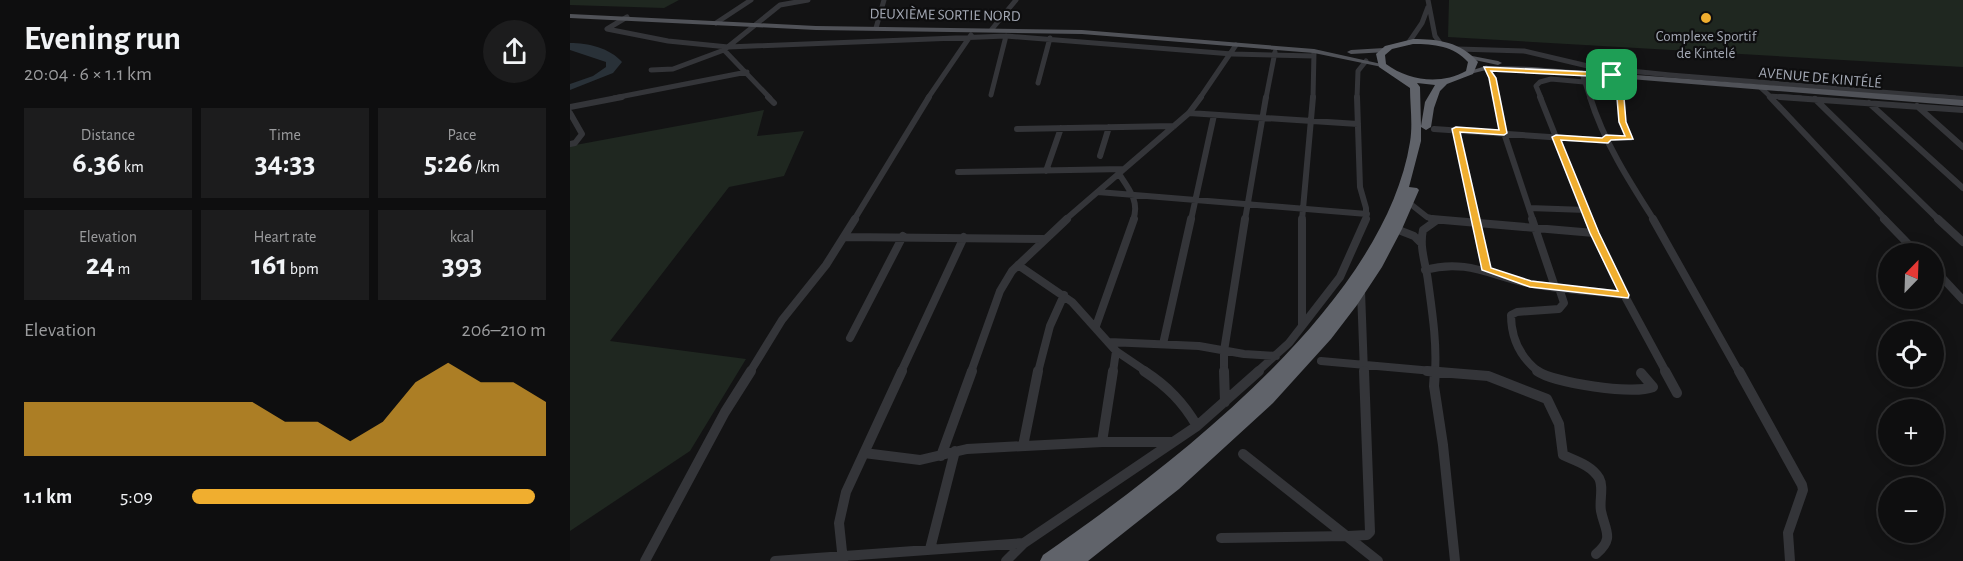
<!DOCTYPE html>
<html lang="en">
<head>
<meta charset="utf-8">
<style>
  :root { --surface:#0e0e0f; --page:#1c1c1d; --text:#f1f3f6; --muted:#9b9c9e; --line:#2e2e2f; --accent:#f0ae2f }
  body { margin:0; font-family:"Alegreya Sans",sans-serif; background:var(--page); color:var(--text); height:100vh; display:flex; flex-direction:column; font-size:22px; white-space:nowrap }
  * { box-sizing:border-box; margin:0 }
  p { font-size:20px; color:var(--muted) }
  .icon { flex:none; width:33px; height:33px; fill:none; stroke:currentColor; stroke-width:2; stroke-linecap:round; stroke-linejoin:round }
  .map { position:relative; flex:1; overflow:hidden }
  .details { display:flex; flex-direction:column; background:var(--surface); width:570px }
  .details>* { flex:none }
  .needle { width:39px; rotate:23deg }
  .tools { position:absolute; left:1308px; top:243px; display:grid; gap:12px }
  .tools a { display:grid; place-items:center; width:66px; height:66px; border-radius:50%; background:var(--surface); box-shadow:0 3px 15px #0003,0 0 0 2px var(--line); font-size:30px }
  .pin { position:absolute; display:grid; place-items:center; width:51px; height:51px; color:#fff; margin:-26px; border-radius:12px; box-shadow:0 3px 9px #0006 }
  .round { display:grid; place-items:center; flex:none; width:63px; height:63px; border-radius:32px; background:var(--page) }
  .overview { display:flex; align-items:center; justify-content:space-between; height:102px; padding:0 24px }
  h1 { font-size:33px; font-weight:700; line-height:45px }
  .metrics { display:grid; grid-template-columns:repeat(3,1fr); gap:9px; height:102px; padding:6px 24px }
  .metrics div { display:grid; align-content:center; border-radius:0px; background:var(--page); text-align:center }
  .metrics b { font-size:30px; font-weight:700 }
  .metrics small { font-size:16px; font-weight:400 }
  .metrics p { font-size:16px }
  .chart { height:168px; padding:12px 24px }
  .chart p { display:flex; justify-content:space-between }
  .chart svg { width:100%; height:108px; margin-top:6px; fill:var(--accent); opacity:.7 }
  ul { padding:0 24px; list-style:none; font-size:20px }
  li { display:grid; grid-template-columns:96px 72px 1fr; align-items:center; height:45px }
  li i { height:15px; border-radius:8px; background:var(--accent) }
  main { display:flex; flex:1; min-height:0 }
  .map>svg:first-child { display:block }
</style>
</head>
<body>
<main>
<section class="details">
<div class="overview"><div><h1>Evening run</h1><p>20:04 · 6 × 1.1 km</p></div><a class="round"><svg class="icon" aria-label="share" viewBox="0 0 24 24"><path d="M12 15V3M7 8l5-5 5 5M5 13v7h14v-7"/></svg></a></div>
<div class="metrics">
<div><p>Distance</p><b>6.36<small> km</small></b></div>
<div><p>Time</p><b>34:33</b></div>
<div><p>Pace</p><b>5:26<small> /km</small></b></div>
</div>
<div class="metrics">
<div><p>Elevation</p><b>24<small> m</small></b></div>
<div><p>Heart rate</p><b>161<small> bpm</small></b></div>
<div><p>kcal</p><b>393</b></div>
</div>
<div class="chart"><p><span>Elevation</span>206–210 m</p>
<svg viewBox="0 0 160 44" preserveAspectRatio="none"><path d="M0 44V22L10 22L20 22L30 22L40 22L50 22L60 22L70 22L80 30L90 30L100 38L110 30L120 14L130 6L140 14L150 14L160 22V44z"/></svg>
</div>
<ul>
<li><b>1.1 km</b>5:09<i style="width:97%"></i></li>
</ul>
</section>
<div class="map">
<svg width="1393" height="561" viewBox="0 0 1393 561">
  <rect width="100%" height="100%" fill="#131314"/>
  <path fill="#1f2720" d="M0,0H109L94,8L0,5Z
    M879,0H1393V67L878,37Z
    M194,110L187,136L234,131L214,176L159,187L40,341L176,359L120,451L0,531V146Z"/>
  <path fill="#293138" d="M0,43C18,43 40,48 52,62L43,73L0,90V84L23,76L36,67V62L0,50Z"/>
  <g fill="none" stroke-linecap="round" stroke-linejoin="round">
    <path stroke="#343539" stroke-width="5" d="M858,0L865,36L870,43
      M57,17L37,29L98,41L158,47L436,36L662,54L744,56
      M146,23L181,0
      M306,28L314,0
      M422,29L446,0
      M839,42L852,23L858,7
      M888,49L954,51L1022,67L1100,75L1385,98
      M154,50L200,98
      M916,68L922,78L926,98
      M81,70L103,69L154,50L210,5L238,0
      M1012,73L1020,98
      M1042,75L1051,98
      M468,83L480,38
      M1190,87L1202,98
      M421,95L436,36
      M1199,96L1231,98
      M44,98L177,72
      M358,98L401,35
      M630,98L666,45
      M696,98L705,52
      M743,98L744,52
      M787,98L788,71L796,61
      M971,98L966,86L970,82L981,79L1014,82"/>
    <path stroke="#343539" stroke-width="6" d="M198,97L204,103
      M787,97L790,187L796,208V220
      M926,97L934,133L963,220
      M970,97L1019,220
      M1020,97C1034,142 1059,181 1084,220
      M1200,97L1316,220
      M1210,97L1393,110
      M1366,97L1393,99
      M1245,99L1369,220
      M1299,103L1393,188
      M1347,106L1393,147
      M0,107L52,97
      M0,113L12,134L5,143L0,144
      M619,113L788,124
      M447,129L604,126
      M864,129L1038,141
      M886,129L905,220
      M1036,138H1060L1053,122L1051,97
      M530,156L539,127
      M476,171L491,128
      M388,172L554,169
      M549,174C559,189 570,202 563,220
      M528,192L797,214
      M838,202L857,217L868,220
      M959,208L1016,210
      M284,220L359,97
      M495,220L619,113L631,97
      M621,220L644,115
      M675,220L696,97
      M732,220L743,97"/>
    <path stroke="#343539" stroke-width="8" d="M732,219V326
      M862,219L1024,233
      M905,219L916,270
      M962,219L985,287
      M1018,219L1045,278L1096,372
      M1083,219L1169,372
      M1314,219L1348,254
      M1368,219L1393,242
      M826,229L844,236L850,242
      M274,237L473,239
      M448,265L502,302L546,351L577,372
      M1364,269L1393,300
      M855,270C897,258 923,277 962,284C992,290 1024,291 1054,295
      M791,291L794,372
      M526,326L564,219
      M280,338L333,236
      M539,342L629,346L674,354L706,356
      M593,344L621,219
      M751,361L874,372
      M180,372L212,320L256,265L285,219
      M331,372L394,237
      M401,372L430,291L442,271L497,219
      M468,372L480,326L494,295
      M543,372L546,351
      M654,372V351L675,219
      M687,372L719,343L770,277L796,219
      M865,372C867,342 862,311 858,281C856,264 849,248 853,230L867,220
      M969,372C951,358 941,338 941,315L947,312L989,309L994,303L989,288"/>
    <path stroke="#343539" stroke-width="10" d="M574,371C597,386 613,402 627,426
      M654,371L655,402
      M857,371L918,376L977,399L989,424L993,455C1006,461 1021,465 1029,478C1034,487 1029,501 1031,511C1035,531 1045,538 1026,554
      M865,371L864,386L873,445L885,561
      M967,371C984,383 1063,395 1083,387L1071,373
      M1095,371L1107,393
      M1169,371L1232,485L1233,490L1218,533L1220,561
      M532,442L543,371
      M453,446L468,371
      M294,453L350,460L397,449L532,442H602
      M673,454L808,561
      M371,456L402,371
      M651,538L778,536L797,535L800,532L794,371
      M360,549L385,451
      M75,561L155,412L181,371
      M205,561L454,543
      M273,561L269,523L276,492L332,371
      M436,561L454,543L627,426L689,371"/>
    <path fill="#505258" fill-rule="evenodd" d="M0,14L246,26L512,30L744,49L816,65L812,67L744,53L512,34L246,30L0,18Z
      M814,48H817V52L781,54L777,52L781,50Z
      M897,55L928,61L932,63L928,65L900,59H897Z
      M916,66L962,67L1393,100V106L962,71L916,70L900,74L896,72Z"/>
    <path fill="#60636a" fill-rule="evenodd" d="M843,39C868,39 891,42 908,62L903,74L877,84L870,91L864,108L861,127L856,130L851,127V141L839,187L847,188L849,190L832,229L812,267L787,305L761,339L703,403L609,489L518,561H470L473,555C601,466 814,305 840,142C843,125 840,105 840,88L809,67L806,54L815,46ZM843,44C864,44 884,46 898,62L896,71C871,85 839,81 816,64L815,55L822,49ZM847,83L865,85L855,102L851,126L850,87Z"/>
  </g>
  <path fill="#f0ae2f" stroke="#fff" stroke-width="1.5" fill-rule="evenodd" d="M914,67L1042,73L1045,75L1054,98L1056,122L1063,139L1041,140L1038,143L991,140L1029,233L1059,295L1058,298L960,287L912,270L882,129L886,127L929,130L919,78ZM921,71L1039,77L1047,98L1049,122L1055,136L1036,135L1032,138L986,135L982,137L1020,233L1048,291L961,281L921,268L890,132L934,135L937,133L926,78Z"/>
  <circle fill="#f0ae2f" stroke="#0e0e0f" stroke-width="2" cx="1136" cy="18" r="6"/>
  <g text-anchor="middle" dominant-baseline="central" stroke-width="4.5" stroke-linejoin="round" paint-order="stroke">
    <g font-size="15" fill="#a4a9b5" stroke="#0e0e0f">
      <text transform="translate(375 15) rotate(1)">DEUXIÈME SORTIE NORD</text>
      <text transform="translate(1250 78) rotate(5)">AVENUE DE KINTÉLÉ</text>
    </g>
    <g font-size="15" fill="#a4a9b5" stroke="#0e0e0f">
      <text x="1136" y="36">Complexe Sportif<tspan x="1136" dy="17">de Kintelé</tspan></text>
    </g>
  </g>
</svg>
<div class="tools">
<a><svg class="needle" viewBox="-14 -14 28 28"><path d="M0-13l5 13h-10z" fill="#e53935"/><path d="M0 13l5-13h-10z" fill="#9b9c9e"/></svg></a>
<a><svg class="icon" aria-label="locate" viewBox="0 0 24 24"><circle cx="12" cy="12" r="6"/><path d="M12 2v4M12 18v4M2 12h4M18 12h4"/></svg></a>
<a>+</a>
<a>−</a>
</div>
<div class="pin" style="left:1042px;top:75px;background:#1e9e55"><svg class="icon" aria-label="arrive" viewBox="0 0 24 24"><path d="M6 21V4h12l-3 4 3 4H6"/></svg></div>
</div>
</main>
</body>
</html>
